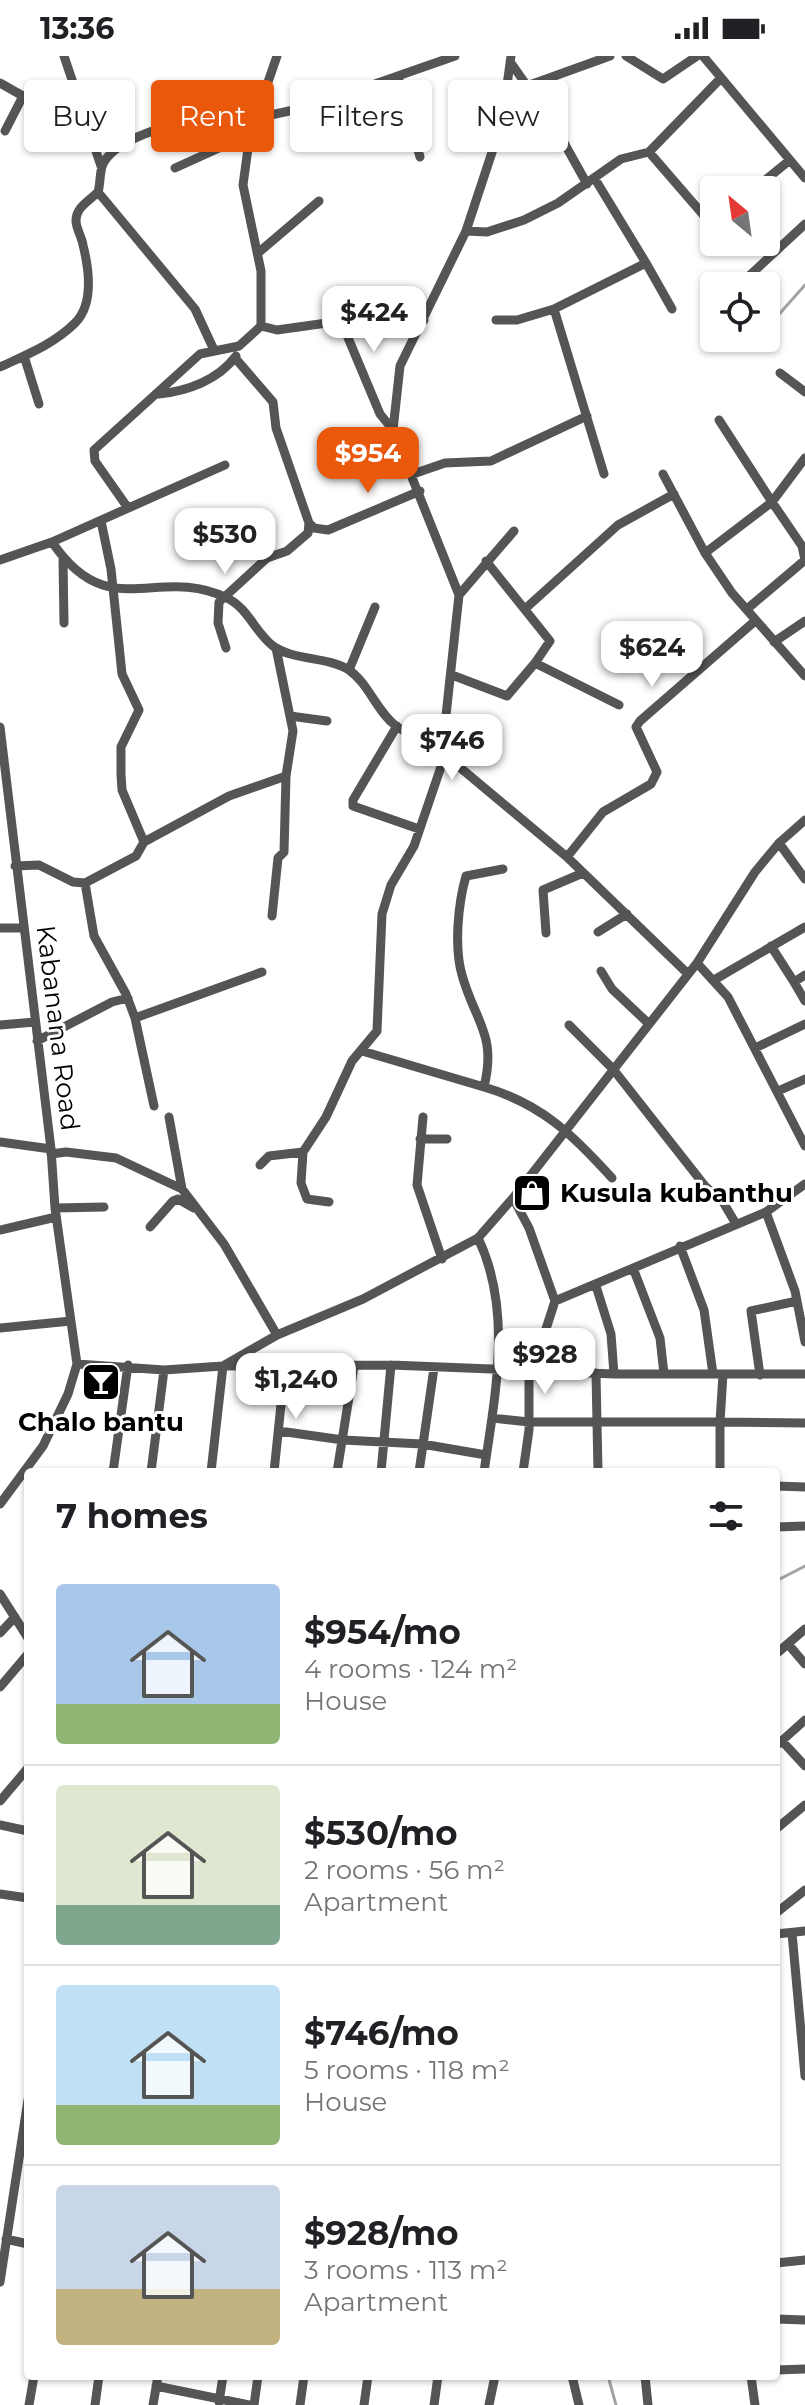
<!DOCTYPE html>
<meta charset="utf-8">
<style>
:root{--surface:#fff;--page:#f2f2f2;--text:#202124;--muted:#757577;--line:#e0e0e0;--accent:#ea580c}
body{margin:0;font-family:Montserrat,sans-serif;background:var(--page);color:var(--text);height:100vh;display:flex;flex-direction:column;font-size:30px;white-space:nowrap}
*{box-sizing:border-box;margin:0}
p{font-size:26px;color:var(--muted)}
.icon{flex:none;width:44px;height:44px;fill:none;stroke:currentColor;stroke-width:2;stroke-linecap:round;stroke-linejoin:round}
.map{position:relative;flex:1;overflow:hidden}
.side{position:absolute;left:24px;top:1412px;width:756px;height:912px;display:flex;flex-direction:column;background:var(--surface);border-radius:8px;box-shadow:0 2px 6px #0004}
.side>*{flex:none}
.guide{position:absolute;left:24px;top:24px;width:758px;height:72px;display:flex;gap:16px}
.needle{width:52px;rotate:331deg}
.controls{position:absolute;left:700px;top:120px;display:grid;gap:16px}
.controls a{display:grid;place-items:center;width:80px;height:80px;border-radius:8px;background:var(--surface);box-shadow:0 2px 6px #0004;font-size:40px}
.price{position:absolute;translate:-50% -68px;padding:0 18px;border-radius:16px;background:#fff;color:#222;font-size:26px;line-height:52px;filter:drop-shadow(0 2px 4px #0008)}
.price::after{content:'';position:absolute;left:50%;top:48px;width:24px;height:18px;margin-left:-12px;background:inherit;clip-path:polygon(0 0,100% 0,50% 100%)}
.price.on{background:var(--accent);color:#fff}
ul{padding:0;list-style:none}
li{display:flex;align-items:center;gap:24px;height:200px;padding:0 32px}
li+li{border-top:2px solid var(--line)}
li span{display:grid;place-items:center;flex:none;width:224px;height:160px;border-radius:8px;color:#555}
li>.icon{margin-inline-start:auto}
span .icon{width:96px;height:96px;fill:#fffc;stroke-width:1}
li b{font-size:34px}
h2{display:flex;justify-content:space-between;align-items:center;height:96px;padding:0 32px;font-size:34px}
.chip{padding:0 28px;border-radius:8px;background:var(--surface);box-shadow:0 2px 6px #0004;font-size:28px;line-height:72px}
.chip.on{background:var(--accent);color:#fff}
.status{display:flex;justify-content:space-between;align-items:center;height:56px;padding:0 40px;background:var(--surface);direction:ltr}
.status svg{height:22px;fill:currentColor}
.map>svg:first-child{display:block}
</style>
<div class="status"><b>13:36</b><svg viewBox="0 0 49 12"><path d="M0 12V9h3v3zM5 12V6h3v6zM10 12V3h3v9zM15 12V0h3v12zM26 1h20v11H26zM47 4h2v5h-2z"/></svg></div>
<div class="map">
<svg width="805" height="2349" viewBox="0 0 805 2349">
<rect width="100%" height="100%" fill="#fff"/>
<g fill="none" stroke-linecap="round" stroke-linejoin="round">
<path stroke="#a3a3a3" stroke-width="3" d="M766,273L805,229
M776,1525L805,1510
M608,2320L616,2349"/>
<path stroke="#555" stroke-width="9" d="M64,0L101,110
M277,0L250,78L243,129L261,215V270L277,274L341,265L380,358L393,374
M626,0L663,23L697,0
M703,0L805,122
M511,7L553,67L587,128
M398,21L420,101
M0,27L23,40L5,75
M524,31L610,0
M331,44L354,91
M257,62L312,50L455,0
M649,96L706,162L714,163
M175,112L250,78
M595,123L646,207L554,253L604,418
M753,134L790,104
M466,175L487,176L524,164L558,147L621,103L649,96L721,22
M258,197L319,145
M646,207L672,253
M749,220L805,168
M496,264H517L554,253
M341,265L424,264
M214,294L195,253L98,136C101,126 99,114 104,106C124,71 222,59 259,49
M24,300L39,348
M0,311C26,299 54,288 75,267C94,248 89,213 83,189C82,182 76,172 76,165C76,151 89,145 98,136
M780,317L805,336
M159,338C188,335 218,324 236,300
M719,364L772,446L805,402
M413,418L445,407L491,405L587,360
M663,418L705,497L732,537L805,620
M128,452L95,405L94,394L200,298L239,290L261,270
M101,465L111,513L122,618L139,654L121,691V718L122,734L144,786
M309,467L314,472L328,474L420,435
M52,486C109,570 158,508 227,542C248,552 255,576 273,590C294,605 327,600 349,614C369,628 377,656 396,670C410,680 429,686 445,695
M705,497L772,446L802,490L805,504L747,553
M63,503L64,567
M0,504L52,486L225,409
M486,505L550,585L535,607
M459,539L514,475
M526,552L618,469L674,438
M774,586L805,565
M226,592L218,567L219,546L267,502L287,495L308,477L309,467L276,372L273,346L236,303
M349,614L375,551
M452,619L507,640L535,607L619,649
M290,660L327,665
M397,670L353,744V750L419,773
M0,671L51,1093L55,1152L77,1308L68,1338L43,1390L0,1448
M445,699L567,801L688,918
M779,787L805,823
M567,801L603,756L651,728L657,716L636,671L640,665L755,565
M15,810L39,809L73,826L85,827L136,800L144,786L229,740L286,720L293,675L276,592
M503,813L466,820C458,848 454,891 462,919C475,966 497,978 484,1031C542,1048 573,1079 612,1122
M85,827L94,880L126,938L135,962L154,1050
M272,860L278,802L284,796L286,720
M0,872H23
M598,876L627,858
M546,877L543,834L583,817
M771,890L794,926
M697,907L728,941L805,1090
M601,915L612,933L648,967
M805,919L794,926L805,945
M714,924L805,871
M135,962L262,916
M0,969L35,966
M569,969L613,1013L705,1130L723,1146L736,1168
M37,985L112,946L128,942
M755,992L805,968
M362,995L484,1031
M778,1035L805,1023
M169,1061L182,1133
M423,1061L417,1129L442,1203
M420,1083H447
M0,1086L51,1093
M303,1096L301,1127L307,1143L329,1146
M51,1098L66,1096L116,1102L182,1133L224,1188L277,1279
M260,1109L269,1100L303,1096L326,1061L352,1005L377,975L382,858L391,829L414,790L445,699L444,678L459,539L393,374L400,310L466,175L502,66L511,0
M513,1142L529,1172L555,1245L766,1156L795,1235L805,1286
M55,1152L104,1151
M766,1156L805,1128
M150,1171L173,1145L178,1143L194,1152
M0,1174L56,1161
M478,1182C513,1255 495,1339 484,1416
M680,1190L704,1254L713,1318
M633,1212L660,1282L664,1318
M596,1230L611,1278L614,1318
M0,1272L71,1265
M77,1308L164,1314L223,1310L277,1279L363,1243L478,1182L513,1142L697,907L755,816L779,787L805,764
M551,1315L545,1276L555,1245
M596,1317L598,1416
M723,1318L720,1366L805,1367
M760,1319L751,1255L797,1245
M492,1362L529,1366H720V1416
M279,1375L343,1384L422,1388L486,1399
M113,1416L128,1309
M151,1416L164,1314
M211,1416L223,1310L391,1309L614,1318H805
M274,1416L285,1310
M337,1416L354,1310
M381,1416L391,1309
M419,1416L434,1312
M523,1416L529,1374V1314
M776,1430L805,1431
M776,1471L805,1470
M0,1538L28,1582
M0,1577L15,1561
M788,1588L805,1608
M776,1598L805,1573
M0,1631L28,1598
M782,1685L805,1710
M776,1690L805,1664
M0,1745L28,1712
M0,1769L28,1775
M776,1773L805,1749
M0,1838L28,1842
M776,1857L805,1834
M792,1877L805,2020
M776,1878L805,1875
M6,2183L28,2188
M776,2207L805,2204
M0,2226L28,2044
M776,2263L805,2264
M776,2314L805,2313
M572,2320L579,2349
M645,2320L648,2349
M751,2320L755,2349
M156,2330L249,2349
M219,2346L223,2320
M29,2349L34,2320
M95,2349L99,2320
M153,2349L158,2320
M254,2349L258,2320
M300,2349L304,2320
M364,2349L368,2320
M434,2349L438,2320
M489,2349L495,2320"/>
</g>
<defs>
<symbol id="shop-square" viewBox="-11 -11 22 22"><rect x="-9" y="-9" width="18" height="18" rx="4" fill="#000" stroke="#fff"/><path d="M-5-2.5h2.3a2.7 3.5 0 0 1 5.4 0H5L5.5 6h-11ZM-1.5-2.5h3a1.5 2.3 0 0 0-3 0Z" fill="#fff"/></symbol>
<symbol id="bar-square" viewBox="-11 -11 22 22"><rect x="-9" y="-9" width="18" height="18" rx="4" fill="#000" stroke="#fff"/><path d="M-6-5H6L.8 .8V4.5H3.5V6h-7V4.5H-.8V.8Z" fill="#fff"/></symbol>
</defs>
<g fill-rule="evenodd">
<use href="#shop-square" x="510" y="1115" width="44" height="44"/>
<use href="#bar-square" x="79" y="1304" width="44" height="44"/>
</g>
<g text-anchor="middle" stroke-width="6" stroke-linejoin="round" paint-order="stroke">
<g font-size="26" fill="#000" stroke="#fff">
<text transform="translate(58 972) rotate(83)" y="9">Kabanana Road</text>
</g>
<g font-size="26" font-weight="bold" fill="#000" stroke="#fff" text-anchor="start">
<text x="560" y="1146">Kusula kubanthu</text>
<text x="101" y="1375" text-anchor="middle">Chalo bantu</text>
</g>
</g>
</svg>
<div class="controls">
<a><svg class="needle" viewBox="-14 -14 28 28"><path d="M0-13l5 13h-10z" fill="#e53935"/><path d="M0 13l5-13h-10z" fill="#757577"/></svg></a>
<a><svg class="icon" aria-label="locate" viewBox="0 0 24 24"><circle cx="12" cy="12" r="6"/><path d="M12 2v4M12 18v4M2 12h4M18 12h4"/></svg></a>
</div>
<b class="price" style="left:374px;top:298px">$424</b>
<b class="price on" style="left:368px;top:439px">$954</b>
<b class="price" style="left:225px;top:520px">$530</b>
<b class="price" style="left:652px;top:633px">$624</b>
<b class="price" style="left:452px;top:726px">$746</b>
<b class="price" style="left:545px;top:1340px">$928</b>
<b class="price" style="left:296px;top:1365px">$1,240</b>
<div class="guide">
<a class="chip">Buy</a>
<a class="chip on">Rent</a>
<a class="chip">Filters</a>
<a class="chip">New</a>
</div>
<section class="side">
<h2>7 homes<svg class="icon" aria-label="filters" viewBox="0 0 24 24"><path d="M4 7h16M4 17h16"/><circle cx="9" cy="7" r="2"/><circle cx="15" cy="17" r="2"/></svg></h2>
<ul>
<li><span style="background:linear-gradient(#a9c7e8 75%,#8fb573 0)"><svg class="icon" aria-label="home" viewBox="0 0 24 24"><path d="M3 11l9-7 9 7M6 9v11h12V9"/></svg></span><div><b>$954/mo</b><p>4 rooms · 124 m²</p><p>House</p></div></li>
<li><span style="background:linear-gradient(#dfe7d0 75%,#7fa58c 0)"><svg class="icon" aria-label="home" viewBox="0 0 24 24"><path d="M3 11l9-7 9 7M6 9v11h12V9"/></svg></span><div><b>$530/mo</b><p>2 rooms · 56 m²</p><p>Apartment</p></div></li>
<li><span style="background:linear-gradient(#bfe0f5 75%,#8fb573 0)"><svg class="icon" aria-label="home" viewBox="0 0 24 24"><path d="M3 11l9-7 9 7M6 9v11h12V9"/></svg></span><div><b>$746/mo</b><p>5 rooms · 118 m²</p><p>House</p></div></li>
<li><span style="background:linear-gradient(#c9d6e8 65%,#c2b280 0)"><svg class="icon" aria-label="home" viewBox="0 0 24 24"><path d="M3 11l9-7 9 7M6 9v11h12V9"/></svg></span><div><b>$928/mo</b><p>3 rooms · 113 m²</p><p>Apartment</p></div></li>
</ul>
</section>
</div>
